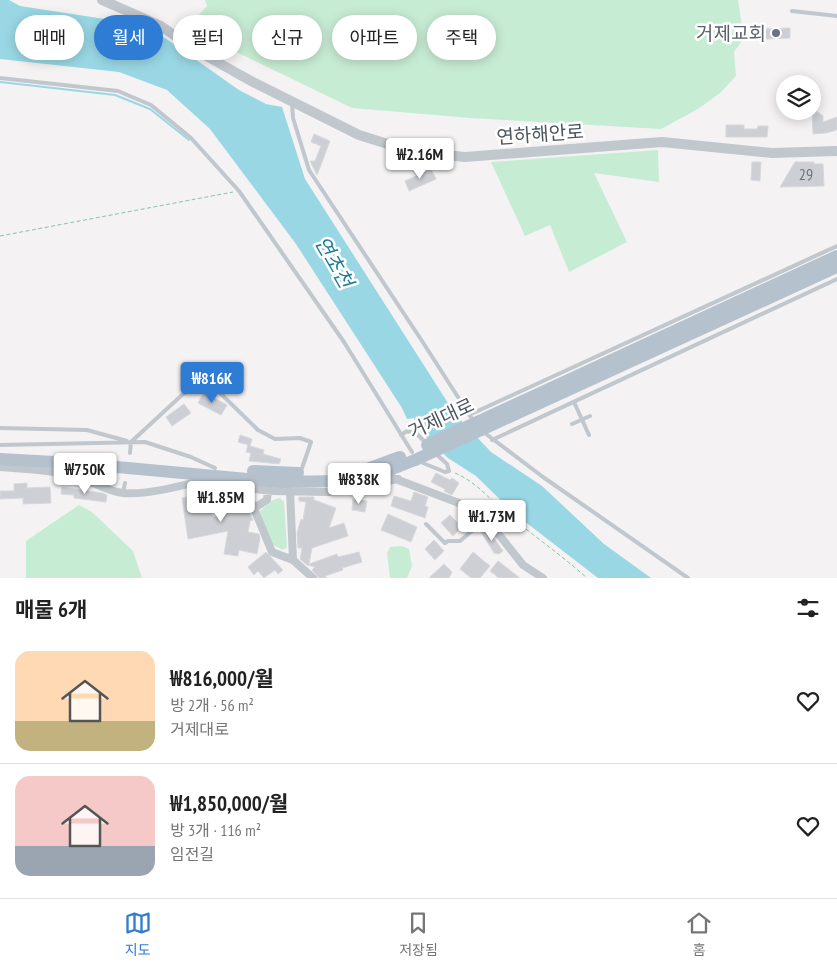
<!DOCTYPE html>
<html lang="ko">
<meta charset="utf-8">
<style>
:root{--surface:#fff;--page:#f6f6f6;--text:#222;--muted:#767676;--line:#e0e0e0;--accent:#2e7cd3}
body{margin:0;font-family:"PT Sans Narrow","Noto Sans KR",sans-serif;background:var(--page);color:var(--text);height:100vh;display:flex;flex-direction:column;font-size:19px;white-space:nowrap}
*{box-sizing:border-box;margin:0}
p{font-size:16px;color:var(--muted)}
.icon{flex:none;width:28px;height:28px;fill:none;stroke:currentColor;stroke-width:2;stroke-linecap:round;stroke-linejoin:round}
.map{position:relative;height:578px;overflow:hidden}
.panel{display:flex;flex-direction:column;background:var(--surface);flex:1}
.panel>*{flex:none}
.top-card{position:absolute;left:15px;top:15px;width:500px;height:45px;display:flex;gap:10px}
.fabs{position:absolute;left:776px;top:75px;display:grid;gap:10px}
.fabs a{display:grid;place-items:center;width:45px;height:45px;border-radius:50%;background:var(--surface);box-shadow:0 2px 12px #0003;font-size:25px}
.price{position:absolute;translate:-50% -42px;padding:0 11px;border-radius:5px;background:#fff;color:#222;font-size:16px;line-height:32px;filter:drop-shadow(0 1px 2px #0008)}
.price::after{content:'';position:absolute;left:50%;top:30px;width:15px;height:11px;margin-left:-8px;background:inherit;clip-path:polygon(0 0,100% 0,50% 100%)}
.price.current{background:var(--accent);color:#fff}
ul{padding:0;list-style:none}
li{display:flex;align-items:center;gap:15px;height:125px;padding:0 15px}
li+li{border-top:1px solid var(--line)}
li span{display:grid;place-items:center;flex:none;width:140px;height:100px;border-radius:15px;color:#555}
li>.icon{margin-inline-start:auto}
span .icon{width:60px;height:60px;fill:#fffc;stroke-width:1}
li b{font-size:21px}
h2{display:flex;justify-content:space-between;align-items:center;height:60px;padding:0 15px;font-size:21px}
.pill{padding:0 18px;border-radius:22px;background:var(--surface);box-shadow:0 2px 12px #0003;font-size:18px;line-height:45px}
.pill.current{background:var(--accent);color:#fff}
.tab-bar{display:flex;justify-content:space-around;align-items:center;height:70px;border-top:1px solid var(--line);background:var(--surface);font-size:14px;color:var(--muted)}
.tab-bar a{display:grid;justify-items:center;gap:2px}
.tab-bar .current{color:var(--accent)}
.map>svg:first-child{display:block}
</style>
<div class="map">
<svg width="837" height="578" viewBox="0 0 837 578">
<rect width="100%" height="100%" fill="#f4f2f3"/>
<path fill="#c7ecd4" d="M205,0H738L744,38L734,52L736,76L720,93L698,109L661,129L470,118L352,108L187,28L207,6Z
M658,150L659,182L594,173L627,242L569,272L550,225L525,236L491,162Z
M280,498L284,502L287,547L283,550L271,544L260,511L273,500Z
M79,505L92,512L133,551L142,578H26V541Z
M402,546L409,549L412,566L407,578H390L387,553L390,547Z"/>
<path fill="#99d7e4" d="M0,0H9L20,6L131,23L165,38L239,90L266,104L282,107L305,179L455,414L491,452L542,486L604,544L651,578H598L515,514L476,476L448,458L425,436L416,423L410,424L415,421L414,418L407,419L402,408L296,244L210,129L167,90L119,72L0,59Z"/>
<g fill="none" stroke-linecap="round" stroke-linejoin="round">
<path stroke="#99d7e4" stroke-width="2" d="M0,82L115,95L150,109L189,140"/>
</g>
<path fill="#cdcfd4" stroke="#d7d9dd" d="M790,28V38L766,39V37H762V29Z
M812,108L823,116V122L837,117V130L826,133L813,134Z
M726,125H744V129H757L758,126H768L767,137H726Z
M314,134L330,141L317,175L310,161H315L321,146L311,142Z
M752,162H761L760,181L751,180Z
M795,162H814V164H823L824,186L780,187Z
M431,169L436,179L409,191L405,181Z
M204,392L227,405L221,415L198,403Z
M184,404L191,413L172,426L166,417Z
M240,435L252,439L250,446L264,450L263,454L281,459L279,464L249,461L251,453L246,452L248,445L238,442Z
M436,473L450,480L452,478L459,483L452,495L444,491L445,489L431,482Z
M27,483V488L50,487L51,503L23,504V498L0,499V491H14V484Z
M62,487L102,493L107,495L106,502L74,498V495L61,494Z
M414,492L428,497L425,506L428,507L425,518L391,506L394,496L411,501Z
M241,493L253,520L250,521L248,532L259,534L260,538L257,554L239,550L238,556L224,554L228,531L188,539L182,498L209,494L213,517L234,511L230,496Z
M299,497H314V500L336,508L329,528L344,523L348,536L312,548L309,564L337,554L338,557L359,552L362,562L342,568L343,570L325,576L327,578H319L312,570L315,567L307,565L300,559L302,548H298L297,533L301,519L303,520L306,502L299,501Z
M353,499L367,501L365,512L352,510Z
M388,514L417,527L411,542L381,530Z
M450,515L462,527L453,536L441,523Z
M487,528L503,551L499,554L494,553L481,532Z
M434,540L444,551L435,560L425,549Z
M266,552L283,570L278,574L275,570L264,578L258,571L254,575L248,567Z
M473,552L490,566L480,578H471L460,569Z
M498,561L520,578H499L490,571Z
M444,564L452,572L449,578H429Z"/>
<g fill="none" stroke-linecap="round" stroke-linejoin="round">
<path stroke="#82c7a2" stroke-width="1" stroke-dasharray="4 2.5" stroke-linecap="butt" d="M0,236L233,192
M455,473C475,482 484,493 500,508C528,532 559,553 587,578"/>
<path stroke="#c0c7cd" stroke-width="4" d="M792,11L837,16
M0,78L118,91L151,105L191,138L239,191L344,342L412,452
M292,103L293,118L309,170L422,341L474,422
M574,402L589,435
M469,415L837,246
M572,424L590,416
M0,428L87,430L127,441
M482,431L543,477L688,578
M401,435L407,431L417,434L426,443
M492,440L837,279
M0,445L145,442L191,457L215,468
M130,453L131,442L183,394L194,387H208L218,391L258,430L275,439L300,438L311,442L301,471
M418,461L445,472L449,471L447,464L436,454
M123,493L125,483
M426,524L445,543L448,541H460L486,519"/>
<path stroke="#c0c7cd" stroke-width="8" d="M0,467C23,469 54,470 76,476C92,481 106,491 123,493C147,495 186,485 209,478
M393,478L480,511L523,565L543,578
M197,483L273,491L329,492L398,479
M246,489L272,552L293,560L313,578
M290,491L293,560
M253,509L267,500L268,490"/>
<path stroke="#c0c7cd" stroke-width="10" d="M102,0L161,26L194,49L251,81L359,135L391,145L436,154L465,157L662,142L772,153L837,151"/>
<path stroke="#b5c2cd" stroke-width="12" d="M475,423L837,256
M481,430L837,267
M0,459L73,463L280,482L339,481L372,477L415,460
M253,471L298,473
M352,471L367,469L400,457"/>
<path stroke="#b5c2cd" stroke-width="12" d="M427,445L475,423
M415,460L481,430"/>
</g>
<circle fill="#6b7280" stroke="#fff" stroke-width="2" cx="776" cy="33" r="5"/>
<g text-anchor="middle" stroke-width="5" stroke-linejoin="round" paint-order="stroke">
<g font-size="16" fill="#6c747c">
<text x="806" y="180">29</text>
</g>
<g font-size="19" fill="#5b616d" stroke="#fff" text-anchor="end">
<text x="766" y="40">거제교회</text>
</g>
<g font-size="19" fill="#4c565e" stroke="#fff">
<text transform="translate(540 134) rotate(-4)" y="7">연하해안로</text>
<text transform="translate(441 418) rotate(-25)" y="7">거제대로</text>
</g>
<g font-size="20" font-style="italic" fill="#1b7e92" stroke="#fff">
<text transform="translate(334 262) rotate(60)" y="7">연초천</text>
</g>
</g>
</svg>
<div class="fabs">
<a><svg class="icon" aria-label="layers" viewBox="0 0 24 24"><path d="M12 4l9 5-9 5-9-5zM3 14l9 5 9-5"/></svg></a>
</div>
<b class="price" style="left:420px;top:180px">₩2.16M</b>
<b class="price current" style="left:212px;top:404px">₩816K</b>
<b class="price" style="left:85px;top:495px">₩750K</b>
<b class="price" style="left:359px;top:505px">₩838K</b>
<b class="price" style="left:221px;top:523px">₩1.85M</b>
<b class="price" style="left:492px;top:542px">₩1.73M</b>
<div class="top-card">
<a class="pill">매매</a>
<a class="pill current">월세</a>
<a class="pill">필터</a>
<a class="pill">신규</a>
<a class="pill">아파트</a>
<a class="pill">주택</a>
</div>
</div>
<section class="panel">
<h2>매물 6개<svg class="icon" aria-label="filters" viewBox="0 0 24 24"><path d="M4 7h16M4 17h16"/><circle cx="9" cy="7" r="2"/><circle cx="15" cy="17" r="2"/></svg></h2>
<ul>
<li><span style="background:linear-gradient(#ffd9b3 70%,#c2b280 0)"><svg class="icon" aria-label="home" viewBox="0 0 24 24"><path d="M3 11l9-7 9 7M6 9v11h12V9"/></svg></span><div><b>₩816,000/월</b><p>방 2개 · 56 m²</p><p>거제대로</p></div><svg class="icon" aria-label="heart" viewBox="0 0 24 24"><path d="M12 20l-8-8c-3-5 5-10 8-4 3-6 11-1 8 4z"/></svg></li>
<li><span style="background:linear-gradient(#f6c9c9 70%,#9aa5b1 0)"><svg class="icon" aria-label="home" viewBox="0 0 24 24"><path d="M3 11l9-7 9 7M6 9v11h12V9"/></svg></span><div><b>₩1,850,000/월</b><p>방 3개 · 116 m²</p><p>임전길</p></div><svg class="icon" aria-label="heart" viewBox="0 0 24 24"><path d="M12 20l-8-8c-3-5 5-10 8-4 3-6 11-1 8 4z"/></svg></li>
</ul>
</section>
<nav class="tab-bar">
<a class="current"><svg class="icon" aria-label="map" viewBox="0 0 24 24"><path d="M3 6l6-2 6 2 6-2v14l-6 2-6-2-6 2zM9 4v14M15 6v14"/></svg>지도</a>
<a><svg class="icon" aria-label="saved" viewBox="0 0 24 24"><path d="M7 4h10v16l-5-4-5 4z"/></svg>저장됨</a>
<a><svg class="icon" aria-label="home" viewBox="0 0 24 24"><path d="M3 11l9-7 9 7M6 9v11h12V9"/></svg>홈</a>
</nav>
